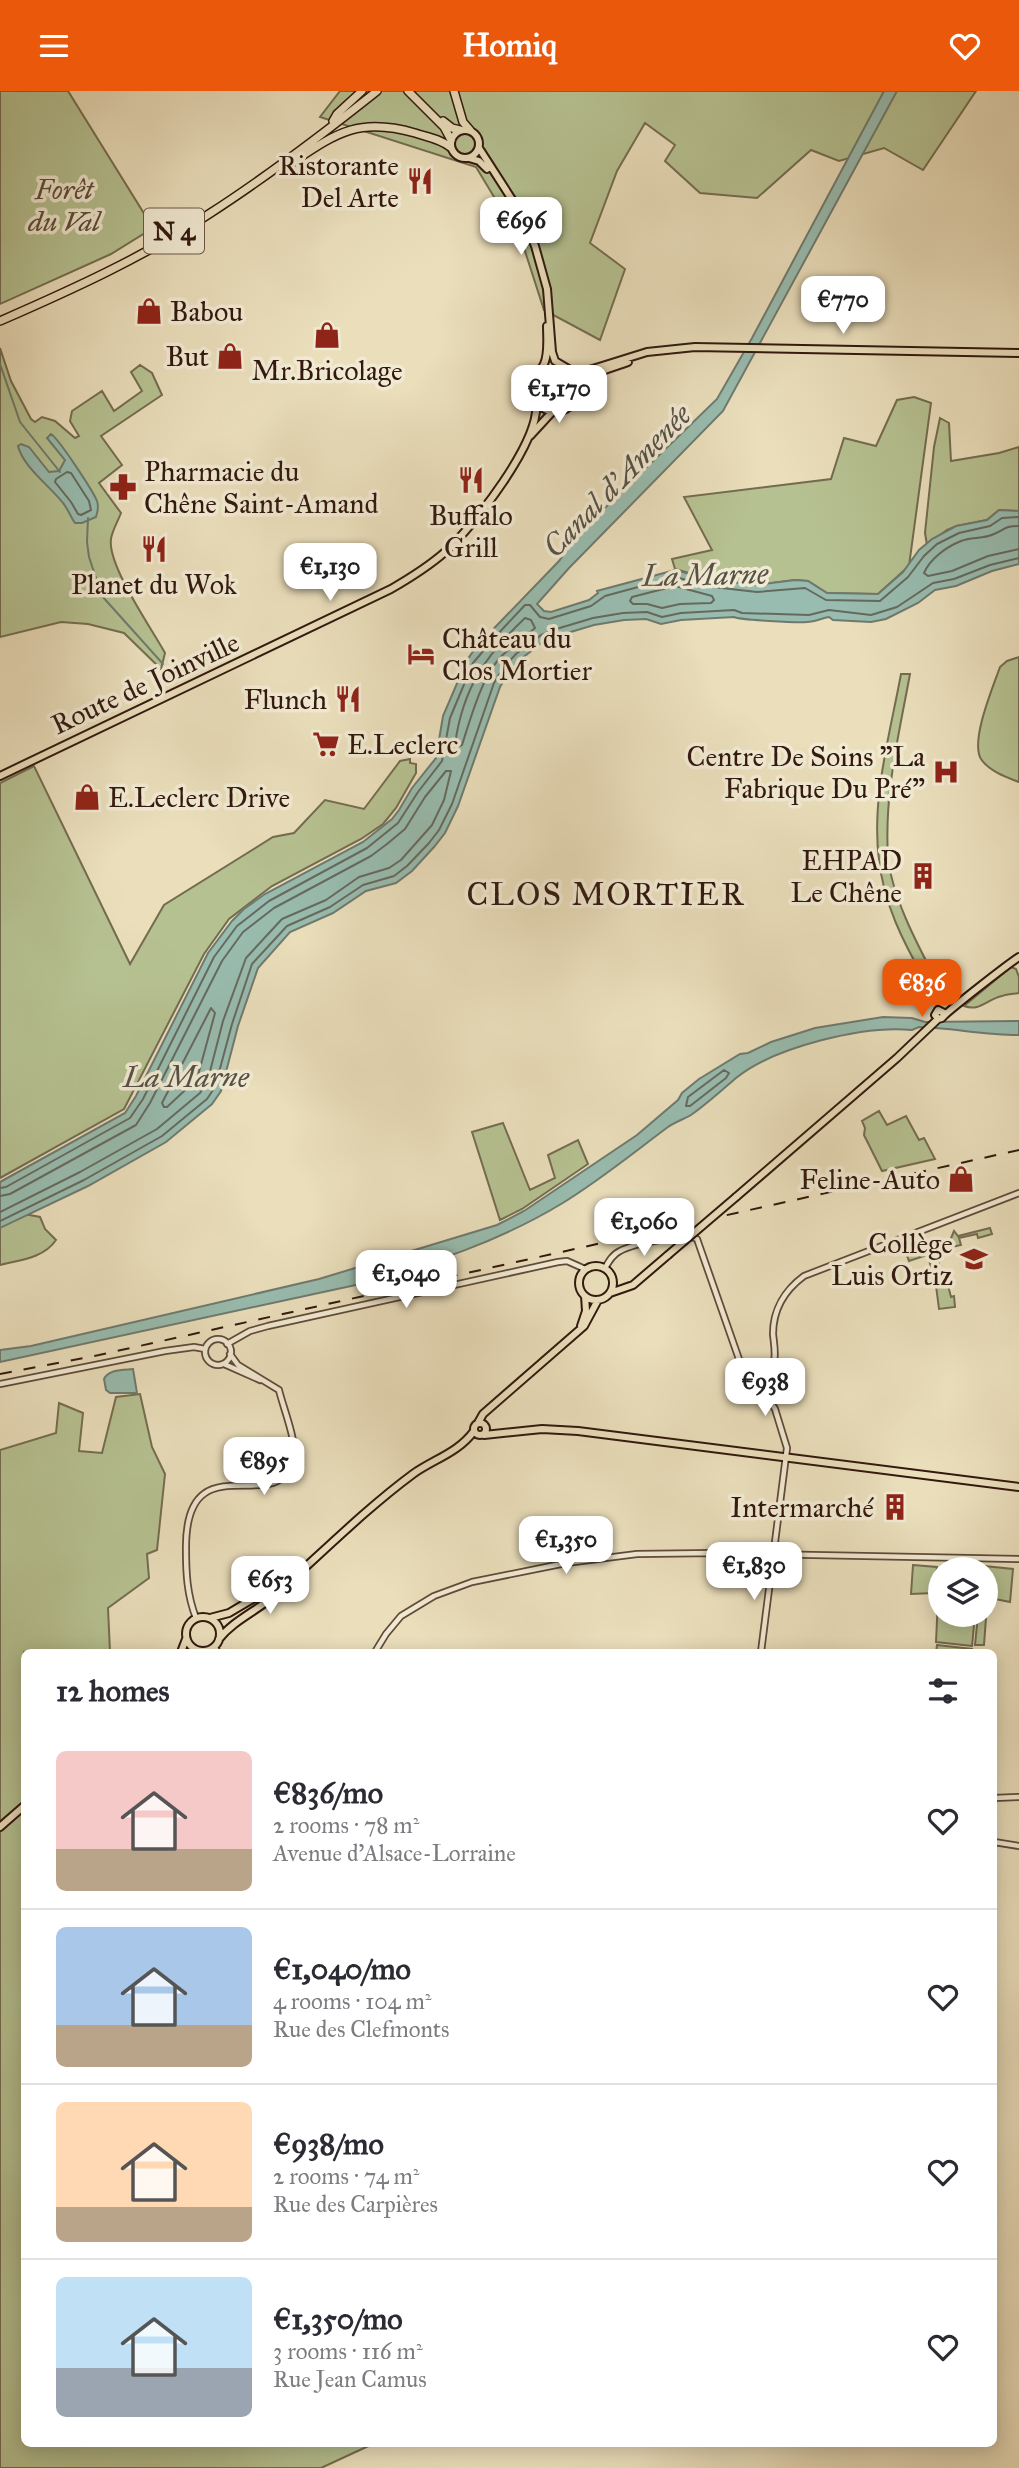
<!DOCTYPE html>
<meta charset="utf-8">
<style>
:root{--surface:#fff;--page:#f2f2f3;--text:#2b2b33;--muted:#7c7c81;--line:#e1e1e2;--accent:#ea580c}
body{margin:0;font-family:"IM FELL Great Primer",serif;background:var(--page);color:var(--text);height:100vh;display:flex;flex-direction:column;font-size:26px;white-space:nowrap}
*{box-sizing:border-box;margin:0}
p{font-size:23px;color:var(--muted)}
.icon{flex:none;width:38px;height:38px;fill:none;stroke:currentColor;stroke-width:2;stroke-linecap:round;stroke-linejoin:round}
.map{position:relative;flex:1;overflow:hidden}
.drawer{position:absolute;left:21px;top:1558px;width:976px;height:798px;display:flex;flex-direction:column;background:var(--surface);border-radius:10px;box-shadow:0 4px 18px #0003}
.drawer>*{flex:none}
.fabs{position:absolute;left:928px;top:1466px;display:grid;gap:14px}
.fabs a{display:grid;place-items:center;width:70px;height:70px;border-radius:50%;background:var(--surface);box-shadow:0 4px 18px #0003;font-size:35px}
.price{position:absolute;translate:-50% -60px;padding:0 16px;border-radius:14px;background:#fff;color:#222;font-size:23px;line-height:46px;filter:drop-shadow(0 2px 4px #0008)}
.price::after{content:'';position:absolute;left:50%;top:42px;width:21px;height:16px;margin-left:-10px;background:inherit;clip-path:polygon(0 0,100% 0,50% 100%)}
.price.active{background:var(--accent);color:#fff}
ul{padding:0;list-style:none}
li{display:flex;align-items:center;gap:21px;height:175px;padding:0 35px}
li+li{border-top:2px solid var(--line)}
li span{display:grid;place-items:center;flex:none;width:196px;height:140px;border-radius:10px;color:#555}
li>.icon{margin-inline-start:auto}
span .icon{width:84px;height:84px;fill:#fffc;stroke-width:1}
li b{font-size:30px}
h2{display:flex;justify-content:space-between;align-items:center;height:84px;padding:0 35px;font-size:30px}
header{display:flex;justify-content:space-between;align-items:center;height:91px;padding:0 35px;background:var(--accent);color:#fff;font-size:32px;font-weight:700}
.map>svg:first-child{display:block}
</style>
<header><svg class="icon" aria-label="menu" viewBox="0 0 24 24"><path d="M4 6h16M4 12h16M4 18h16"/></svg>Homiq<svg class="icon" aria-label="heart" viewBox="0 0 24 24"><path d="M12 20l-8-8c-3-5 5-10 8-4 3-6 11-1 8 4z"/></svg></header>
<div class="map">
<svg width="1019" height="2377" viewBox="0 0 1019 2377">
<rect width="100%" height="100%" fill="#eadebb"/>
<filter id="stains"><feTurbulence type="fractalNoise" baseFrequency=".00286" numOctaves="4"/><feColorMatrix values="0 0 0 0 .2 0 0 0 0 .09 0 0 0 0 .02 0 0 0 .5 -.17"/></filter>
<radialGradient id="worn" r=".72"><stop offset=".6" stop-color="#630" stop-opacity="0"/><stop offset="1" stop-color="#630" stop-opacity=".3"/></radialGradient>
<path fill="#b6c191" stroke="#746c50" stroke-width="2" d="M0,0H68L153,137L111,163L0,213Z
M340,0H976L923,79L884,57L839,70L811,59L757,107L700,102L665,70L675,54L645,32L617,80L590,152L625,178L600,249L544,219L523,154L476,76L320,26Z
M0,257L11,290L31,328L35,331L42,326L55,330L75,347L79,345L70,330L72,320L102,300L114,320L142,300L131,281L140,274L152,282L162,304L101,345L122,374L99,392L121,422C118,430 112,440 111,448C107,474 152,538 165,562L161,578L124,542L88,533L61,531L0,546Z
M914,306L931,312L909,475L878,503L827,502L808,490L795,489L757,494L713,489L675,478L672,468L712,459L684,406L831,388L844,347L876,355L897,309Z
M940,327L949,332L951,370L999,362L1019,356V420L999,419L987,429L957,435L947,439L927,454L925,442L934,356Z
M1019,566V691C1006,686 989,680 981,668C970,650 993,596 1000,576L1007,570Z
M901,583H910C899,643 884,703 888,765C891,803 916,851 934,885L925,889C903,851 884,813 879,769C871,708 890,643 901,583Z
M410,668V672L416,673V682L396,717L383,733L361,748L272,795L229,828L204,863L124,1018L0,1087V692L34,675L130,873L164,814L273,746L294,742L325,709L364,718L400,670Z
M1011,876L1016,878L1019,886V902C1013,903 1007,903 1002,905C987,908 980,921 964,915Z
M879,1020L887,1034L906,1025L919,1049L924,1047L935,1068L882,1080L864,1044L865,1037L862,1030Z
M503,1032L530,1099L555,1087L548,1064L578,1049L588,1073L522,1118L500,1129L472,1041Z
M24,1123L40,1126L45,1138L56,1149C44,1167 20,1169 0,1174V1131Z
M990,1137L992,1143L978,1147L977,1143L959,1147L961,1154L947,1157L939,1155L949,1152L954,1140L958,1145Z
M903,1154L910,1162L933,1157L939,1170L937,1180L940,1184L945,1183L951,1206L954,1205L955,1216L939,1218L935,1187L927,1164L909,1170Z
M140,1303L152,1356L165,1383L157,1459L147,1463L149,1487L108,1517L110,1561H24V2352H375L321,2377H0V1359L56,1342L59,1312L83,1322L79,1360L102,1362L116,1306Z
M913,1474L937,1476L934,1502L911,1503Z
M984,1475L1013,1478L1010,1511L985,1506Z
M938,1508L940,1524H975L972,1555L936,1551Z
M985,1513H987L984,1554H975L978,1524H985Z
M937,1554L972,1558V1561H936Z"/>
<path fill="#98bcaf" stroke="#6f7a6f" stroke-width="2" d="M884,0H897L723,320L569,477L537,513L544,520L551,521L589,509L598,502L597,500L675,479L713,489L757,494L795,489L808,490L827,502L878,503L903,481L919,459L932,448L956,435L987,429L999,419L1019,420V473L992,480L956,495L935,499L918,512L886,528L871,531L833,529L829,526C822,527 815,531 807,531C798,532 740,529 734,526L681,529L661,533L646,528L624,529L594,534L554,546L544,550L521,568L509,581L500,596L458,715L445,742L434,756L412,780L396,792L366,800L333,822L290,841L258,877L238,935L221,1000L212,1013L166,1051L88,1095L0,1137V1091L125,1022L136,1005L208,862L232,830L244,818L265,803L363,751L392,728L399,719L412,697L436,667L443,625L467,569L477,555L559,470L577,445L610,412L717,308L752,247Z
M51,343C59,348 93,400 97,410C99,416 98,420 96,426L82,432H75C70,425 68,418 63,412C50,395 23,376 18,355L21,353L29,356L49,381L59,380L65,369L47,347Z
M883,926L912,927L925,931L1019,930V944C985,944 952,937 919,936L912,939C864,934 774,956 736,987C722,999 707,1013 691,1024C684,1028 675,1031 668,1036C633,1062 599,1090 561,1113C500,1150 433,1172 365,1192L0,1271V1259L31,1255L319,1188L497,1134L524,1120L637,1044L678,1009L682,1002L699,988L740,963L748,962L771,951L815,937Z
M133,1278L137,1302H110L106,1299L104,1288C109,1278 123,1279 133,1278Z"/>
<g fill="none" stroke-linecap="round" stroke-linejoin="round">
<path stroke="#656a5e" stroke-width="2" d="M67,381L71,382L89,410L91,419L81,424L78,423L71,411L55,391L56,388Z
M1019,435C1004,435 1006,438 994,443C984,448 971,446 961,450C946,456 930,468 924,482L928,485L952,480L988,465L1019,458
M675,495L712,505L714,509L711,512L680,513L662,517L647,513H633L630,510L632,506Z
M525,527L531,529L535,537C523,548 509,556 498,569C481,589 470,629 462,654L457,656L455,653C463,597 485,565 525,527Z
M211,917L215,922L197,988L167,1016H164L162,1012Z
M724,979L729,982L726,987L690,1015H686L688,1006Z
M0,1097L6,1096L130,1027L143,1008L214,866L237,835L269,810L367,757L398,732L418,701L442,670L450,627L473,572L495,546L525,514H530L540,526L549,528L591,515L605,505L675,486L713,496L757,501L805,497L826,509L880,510L908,486L924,465L937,453L959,442L990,435L1002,427L1019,426
M0,1105L10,1103L136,1034L150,1012L222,870L243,841L274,817L371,765L387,753L405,738L425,706L446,680H451L444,709L432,734L401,769L389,777L359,786L326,809L282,828L246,867L223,930L207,992L200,1002L157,1038L80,1081L0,1121
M0,1130L84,1089L162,1045L207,1008L215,996L232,933L252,873L287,835L330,816L363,794L394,785L407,775L429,752L439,739L452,713L494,592L503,577L516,563L541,544L553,539L593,527L623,522L647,521L662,526L681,522L734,519L742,522L809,524L829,519L871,524L897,516L933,492L954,488L990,474L1019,467"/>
<path stroke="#6f7a6f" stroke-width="2" d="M0,273L20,331L60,381
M88,427L87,451L89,466L102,505L163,573"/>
<defs>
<path id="minor" d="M605,1177C609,1170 613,1163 620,1160C633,1153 685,1142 697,1148L740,1271L747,1282L756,1288L775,1318L787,1357L761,1561
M205 1261a13 13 0 1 1 26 0a13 13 0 1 1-26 0Z
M227,1253L250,1240L268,1235L558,1171L567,1170L585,1178
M224,1273L260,1289
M756,1288L774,1271C776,1262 774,1253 773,1243C773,1219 785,1199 804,1185L1019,1102
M0,1293L165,1260L194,1256L205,1258
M196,1527C187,1504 186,1482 186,1458C185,1350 274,1426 293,1372C299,1354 283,1317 279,1299L238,1274L230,1263
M214,1556L218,1561
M375,1561L386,1543L401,1525L434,1505L472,1491L566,1472L637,1463L715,1462L1019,1468
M994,1707L1019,1706
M994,1751L1019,1755"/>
<path id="major" d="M451 53a14 14 0 1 1 28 0a14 14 0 1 1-28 0Z
M479,57L520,121L535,155L547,198L552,261L555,270L572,280L583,281L647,261L695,256L1019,262
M469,67L479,70L487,78
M547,235C547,247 549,262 544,273C540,282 532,285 532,296C531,314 550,326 566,318C578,312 578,296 588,288C599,279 615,276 628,271
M530,345L553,320
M0,685L391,498C410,487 428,476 445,461C473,436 542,349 536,310
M944,922L938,919L935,924L938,928L942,927C945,922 1008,873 1019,866
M736,1106L897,967L938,928
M579 1192a17 17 0 1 1 34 0a17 17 0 1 1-34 0Z
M610,1202L633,1194L668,1164
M581,1235L586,1220L585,1205
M474 1338a6 6 0 1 1 12 0a6 6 0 1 1-12 0Z
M478,1332L483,1323L584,1235L598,1209
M484,1344L542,1338L578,1340L1019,1396
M186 1543a17 17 0 1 1 34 0a17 17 0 1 1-34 0Z
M210,1527L229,1522L286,1488
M219,1548C232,1531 254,1521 270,1508C317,1467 363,1420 413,1383C434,1368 458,1362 474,1340
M181,1561L186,1548
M0,1736L24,1715"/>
<path id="highway" d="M408,0L444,36L451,49
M454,0L463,31L470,39
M333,30L337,23L362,0
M443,30L452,37L460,39
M287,75C334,44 356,25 415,42C427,46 441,48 450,56
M0,230C71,199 144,166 209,123C268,85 323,43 377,0"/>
</defs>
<use href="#minor" stroke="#604a39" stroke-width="8"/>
<use href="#major" stroke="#32180e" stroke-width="10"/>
<use href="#highway" stroke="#32180e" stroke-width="10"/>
<use href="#minor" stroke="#f1ead3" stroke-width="4.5"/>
<use href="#major" stroke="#eadebb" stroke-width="6"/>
<use href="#highway" stroke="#eadebb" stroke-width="7"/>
<path stroke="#32180e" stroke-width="2" stroke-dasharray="12 12" stroke-linecap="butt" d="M0,1283L99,1264L1019,1059"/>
<defs>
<path id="major-bridge" d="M668,1164L736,1106"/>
</defs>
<use href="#major-bridge" stroke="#32180e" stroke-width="10" stroke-linecap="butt"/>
<use href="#major-bridge" stroke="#eadebb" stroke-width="6"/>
</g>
<defs>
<symbol id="restaurant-bare" viewBox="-9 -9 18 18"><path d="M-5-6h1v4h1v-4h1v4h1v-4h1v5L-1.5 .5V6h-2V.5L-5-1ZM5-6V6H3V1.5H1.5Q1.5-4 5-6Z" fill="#8f2418" stroke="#f1ead3" stroke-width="2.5" paint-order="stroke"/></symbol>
<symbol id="shop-bare" viewBox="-9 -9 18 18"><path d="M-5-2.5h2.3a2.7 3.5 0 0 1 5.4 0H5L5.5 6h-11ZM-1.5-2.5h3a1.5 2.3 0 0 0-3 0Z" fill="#8f2418" stroke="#f1ead3" stroke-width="2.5" paint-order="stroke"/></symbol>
<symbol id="pharmacy-bare" viewBox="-9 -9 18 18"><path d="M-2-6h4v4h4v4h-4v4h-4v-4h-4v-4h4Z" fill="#8f2418" stroke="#f1ead3" stroke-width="2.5" paint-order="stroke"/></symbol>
<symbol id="hotel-bare" viewBox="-9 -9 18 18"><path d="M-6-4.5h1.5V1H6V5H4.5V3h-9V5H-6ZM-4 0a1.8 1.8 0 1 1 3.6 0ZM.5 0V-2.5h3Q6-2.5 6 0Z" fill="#8f2418" stroke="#f1ead3" stroke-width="2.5" paint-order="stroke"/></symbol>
<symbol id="supermarket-bare" viewBox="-9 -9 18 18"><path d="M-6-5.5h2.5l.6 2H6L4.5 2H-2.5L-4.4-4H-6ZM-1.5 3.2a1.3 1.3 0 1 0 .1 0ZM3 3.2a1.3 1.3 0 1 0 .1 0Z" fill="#8f2418" stroke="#f1ead3" stroke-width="2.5" paint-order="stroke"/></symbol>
<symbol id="hospital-bare" viewBox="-9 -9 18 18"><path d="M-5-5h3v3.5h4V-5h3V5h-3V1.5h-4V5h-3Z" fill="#8f2418" stroke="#f1ead3" stroke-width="2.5" paint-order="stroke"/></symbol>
<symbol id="building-bare" viewBox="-9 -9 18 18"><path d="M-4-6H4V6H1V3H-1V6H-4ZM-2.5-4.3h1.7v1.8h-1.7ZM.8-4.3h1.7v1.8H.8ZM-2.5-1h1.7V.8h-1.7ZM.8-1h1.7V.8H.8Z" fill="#8f2418" stroke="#f1ead3" stroke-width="2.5" paint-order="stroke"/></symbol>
<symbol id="school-bare" viewBox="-9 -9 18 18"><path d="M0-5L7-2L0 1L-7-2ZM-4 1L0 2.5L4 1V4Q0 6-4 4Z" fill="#8f2418" stroke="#f1ead3" stroke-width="2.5" paint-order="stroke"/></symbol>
</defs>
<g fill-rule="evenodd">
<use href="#restaurant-bare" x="401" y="71" width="38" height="38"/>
<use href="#shop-bare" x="130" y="201" width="38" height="38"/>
<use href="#shop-bare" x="308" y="225" width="38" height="38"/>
<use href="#shop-bare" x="211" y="246" width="38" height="38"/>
<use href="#restaurant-bare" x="452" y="370" width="38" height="38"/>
<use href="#pharmacy-bare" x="104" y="377" width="38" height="38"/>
<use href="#restaurant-bare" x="135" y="439" width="38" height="38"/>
<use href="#hotel-bare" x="402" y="544" width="38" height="38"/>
<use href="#restaurant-bare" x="329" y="589" width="38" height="38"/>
<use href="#supermarket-bare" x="307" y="634" width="38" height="38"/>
<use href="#hospital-bare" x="927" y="662" width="38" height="38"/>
<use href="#shop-bare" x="68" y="687" width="38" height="38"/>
<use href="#building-bare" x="904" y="766" width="38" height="38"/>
<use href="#shop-bare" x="942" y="1069" width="38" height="38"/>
<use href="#school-bare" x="955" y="1149" width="38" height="38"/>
<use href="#building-bare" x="876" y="1397" width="38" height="38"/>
</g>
<g text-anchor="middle" stroke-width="7" stroke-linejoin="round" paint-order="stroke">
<rect fill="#f1ead3" stroke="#6b5749" stroke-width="2" x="144" y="117.5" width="60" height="45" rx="5"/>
<g font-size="26" font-weight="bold" fill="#32180e">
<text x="174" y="149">N 4</text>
</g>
<g font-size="28" fill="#32180e" stroke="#f1ead3" text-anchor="end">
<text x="399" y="84">Ristorante<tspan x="399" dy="32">Del Arte</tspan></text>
<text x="170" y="230" text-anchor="start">Babou</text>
<text x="209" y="275">But</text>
<text x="327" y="289" text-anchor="middle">Mr.Bricolage</text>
<text x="144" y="390" text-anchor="start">Pharmacie du<tspan x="144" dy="32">Chêne Saint-Amand</tspan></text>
<text x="471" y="434" text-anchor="middle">Buffalo<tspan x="471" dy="32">Grill</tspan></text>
<text x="154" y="503" text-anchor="middle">Planet du Wok</text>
<text x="442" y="557" text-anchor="start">Château du<tspan x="442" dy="32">Clos Mortier</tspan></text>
<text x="327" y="618">Flunch</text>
<text x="347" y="663" text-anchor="start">E.Leclerc</text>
<text x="925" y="675">Centre De Soins "La<tspan x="925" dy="32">Fabrique Du Pré"</tspan></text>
<text x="108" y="716" text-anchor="start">E.Leclerc Drive</text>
<text x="902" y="779">EHPAD<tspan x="902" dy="32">Le Chêne</tspan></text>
<text x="940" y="1098">Feline-Auto</text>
<text x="953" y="1162">Collège<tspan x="953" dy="32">Luis Ortiz</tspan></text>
<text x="874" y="1426">Intermarché</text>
</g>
<g font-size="28" font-style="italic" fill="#5a4b35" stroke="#f1ead3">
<text x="64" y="108">Forêt<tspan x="64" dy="32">du Val</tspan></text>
</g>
<g font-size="28" fill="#32180e" stroke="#f1ead3">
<text transform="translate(145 592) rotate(-25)" y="10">Route de Joinville</text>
</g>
<g font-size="30" font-style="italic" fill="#565146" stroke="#f1ead3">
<text transform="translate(617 390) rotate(-46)" y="10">Canal d'Amenée</text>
<text transform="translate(705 484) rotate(-1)" y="10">La Marne</text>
<text x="186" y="996">La Marne</text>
</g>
<g font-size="32" letter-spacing="2" fill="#32180e" stroke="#f1ead3">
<text x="606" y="814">CLOS MORTIER</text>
</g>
</g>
<rect width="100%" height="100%" filter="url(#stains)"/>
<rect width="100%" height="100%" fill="url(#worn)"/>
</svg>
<div class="fabs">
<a><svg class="icon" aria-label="layers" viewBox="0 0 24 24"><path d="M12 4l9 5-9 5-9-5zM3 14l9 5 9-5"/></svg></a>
</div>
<b class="price" style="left:521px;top:166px">€696</b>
<b class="price" style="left:843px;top:245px">€770</b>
<b class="price" style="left:559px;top:334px">€1,170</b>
<b class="price" style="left:330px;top:512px">€1,130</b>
<b class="price active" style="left:922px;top:928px">€836</b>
<b class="price" style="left:644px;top:1167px">€1,060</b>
<b class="price" style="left:406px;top:1219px">€1,040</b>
<b class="price" style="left:765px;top:1327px">€938</b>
<b class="price" style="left:264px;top:1406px">€895</b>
<b class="price" style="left:566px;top:1485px">€1,350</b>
<b class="price" style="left:754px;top:1511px">€1,830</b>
<b class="price" style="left:270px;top:1525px">€653</b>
<section class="drawer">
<h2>12 homes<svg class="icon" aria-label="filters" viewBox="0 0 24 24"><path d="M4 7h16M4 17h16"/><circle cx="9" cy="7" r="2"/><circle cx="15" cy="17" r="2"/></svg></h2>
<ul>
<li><span style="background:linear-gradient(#f6c9c9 70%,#b9a48a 0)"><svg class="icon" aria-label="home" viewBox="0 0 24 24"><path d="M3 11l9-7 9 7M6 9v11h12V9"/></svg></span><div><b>€836/mo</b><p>2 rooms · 78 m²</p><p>Avenue d'Alsace-Lorraine</p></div><svg class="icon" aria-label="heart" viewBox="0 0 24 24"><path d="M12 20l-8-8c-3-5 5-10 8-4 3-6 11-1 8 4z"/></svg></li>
<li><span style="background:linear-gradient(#a9c7e8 70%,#b9a48a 0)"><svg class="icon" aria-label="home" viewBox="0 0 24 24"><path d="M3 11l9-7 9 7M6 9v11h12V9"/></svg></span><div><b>€1,040/mo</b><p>4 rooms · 104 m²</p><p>Rue des Clefmonts</p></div><svg class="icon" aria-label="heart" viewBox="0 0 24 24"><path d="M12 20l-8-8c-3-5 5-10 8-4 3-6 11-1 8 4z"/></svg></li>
<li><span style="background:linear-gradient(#ffd9b3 75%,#b9a48a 0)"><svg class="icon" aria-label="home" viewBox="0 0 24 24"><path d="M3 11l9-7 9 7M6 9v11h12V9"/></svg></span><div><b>€938/mo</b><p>2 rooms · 74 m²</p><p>Rue des Carpières</p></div><svg class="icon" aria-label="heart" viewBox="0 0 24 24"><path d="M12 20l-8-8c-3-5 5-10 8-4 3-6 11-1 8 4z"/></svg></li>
<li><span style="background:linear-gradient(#bfe0f5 65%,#9aa5b1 0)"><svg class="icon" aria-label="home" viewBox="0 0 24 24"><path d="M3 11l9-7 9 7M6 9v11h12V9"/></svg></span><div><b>€1,350/mo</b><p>3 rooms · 116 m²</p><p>Rue Jean Camus</p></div><svg class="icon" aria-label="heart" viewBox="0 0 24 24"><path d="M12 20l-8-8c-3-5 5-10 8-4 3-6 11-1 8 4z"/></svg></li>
</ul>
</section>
</div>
